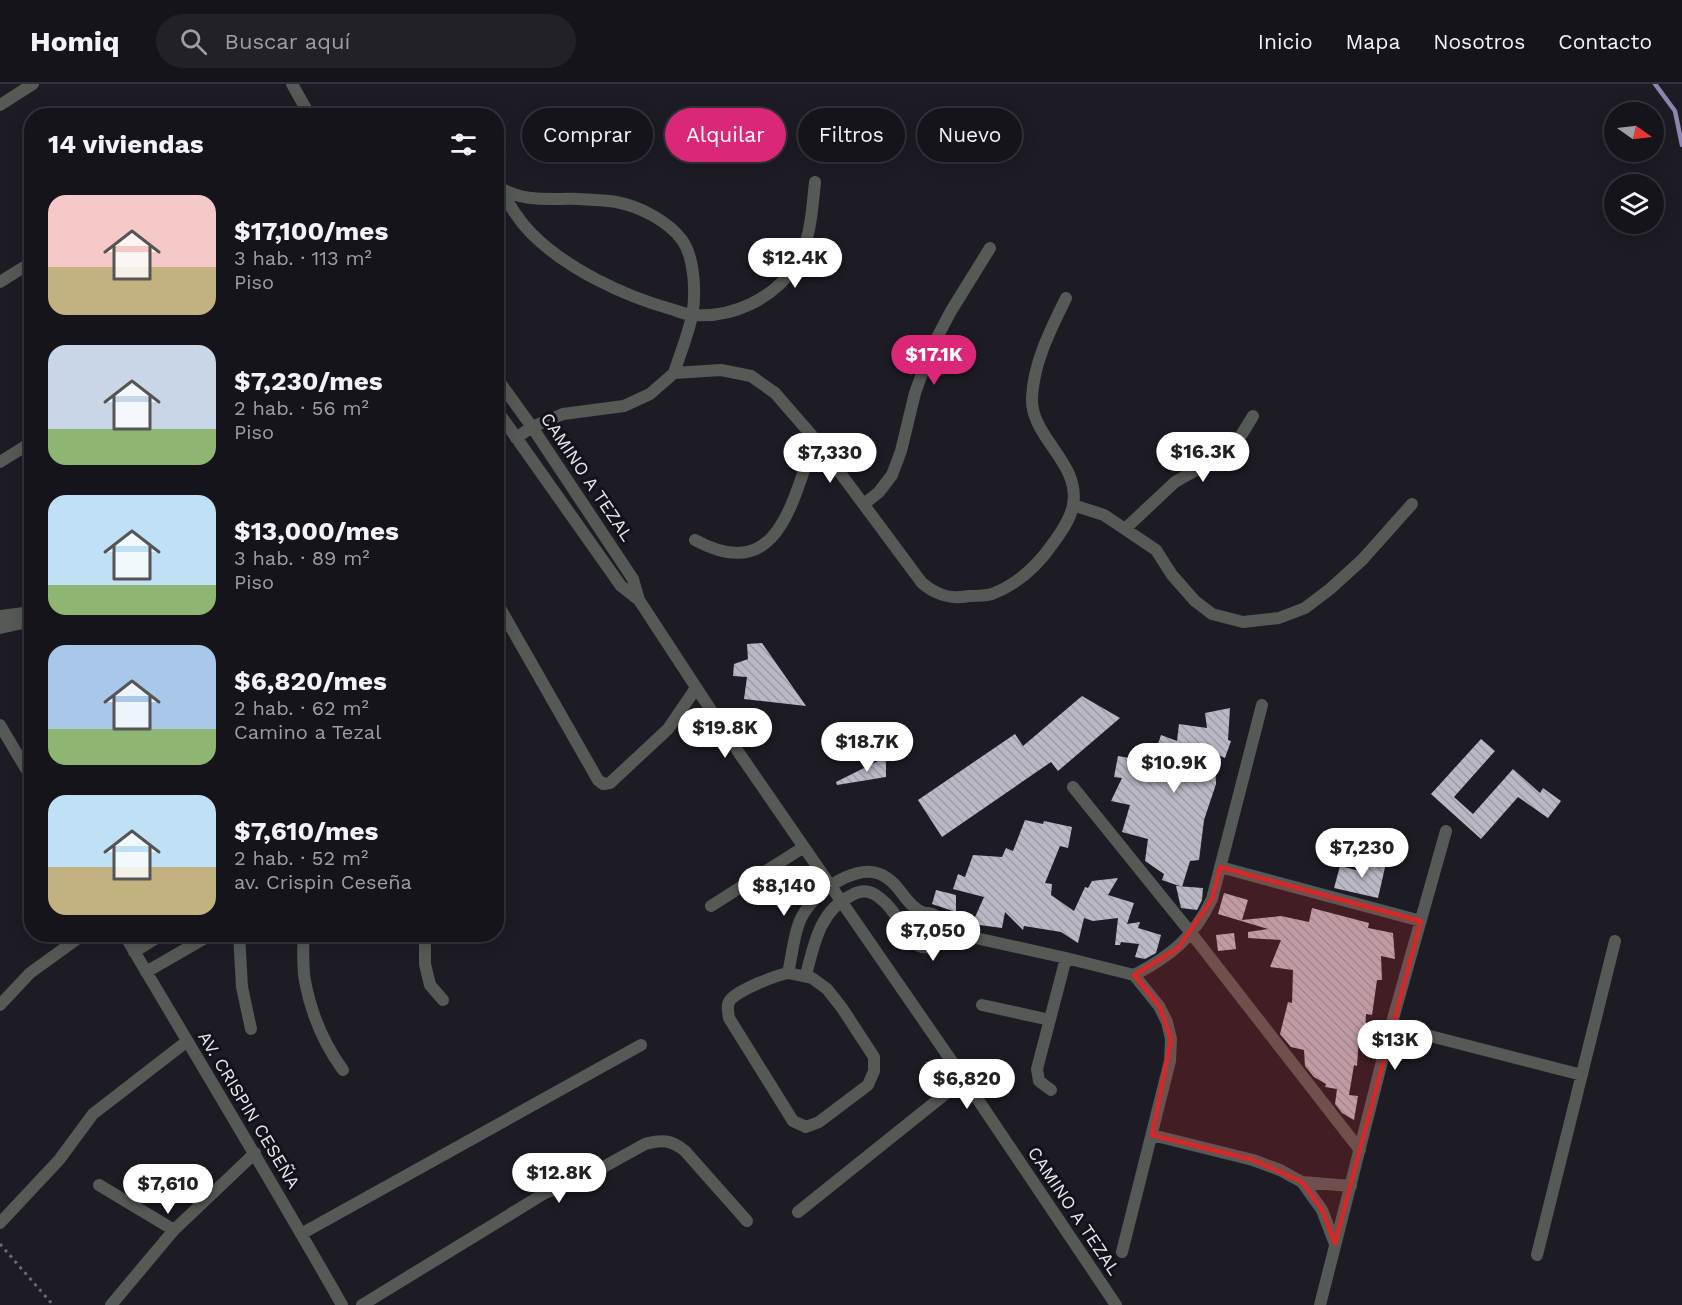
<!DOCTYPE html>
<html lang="es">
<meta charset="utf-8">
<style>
:root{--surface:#16141b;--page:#232128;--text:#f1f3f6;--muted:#9e9ea3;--line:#35333a;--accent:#db2777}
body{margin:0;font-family:"Work Sans",sans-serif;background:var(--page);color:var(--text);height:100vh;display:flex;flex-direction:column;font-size:22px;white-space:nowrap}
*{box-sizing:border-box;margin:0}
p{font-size:20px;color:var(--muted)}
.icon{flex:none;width:33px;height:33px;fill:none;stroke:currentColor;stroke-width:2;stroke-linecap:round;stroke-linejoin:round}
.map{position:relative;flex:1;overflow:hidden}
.panel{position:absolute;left:24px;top:24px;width:480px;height:834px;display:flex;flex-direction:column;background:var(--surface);border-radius:24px;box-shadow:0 3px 15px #0003,0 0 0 2px var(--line)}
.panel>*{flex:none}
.guide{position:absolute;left:522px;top:24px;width:570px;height:54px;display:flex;gap:12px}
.needle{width:39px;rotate:104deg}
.tools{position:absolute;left:1604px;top:18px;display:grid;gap:12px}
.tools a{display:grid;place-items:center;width:60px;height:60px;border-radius:50%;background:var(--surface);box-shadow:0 3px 15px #0003,0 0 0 2px var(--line);font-size:30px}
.price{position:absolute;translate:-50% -51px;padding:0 14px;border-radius:21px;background:#fff;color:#222;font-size:20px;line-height:39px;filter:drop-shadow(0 2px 3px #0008)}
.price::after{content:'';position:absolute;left:50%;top:36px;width:18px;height:14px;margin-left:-9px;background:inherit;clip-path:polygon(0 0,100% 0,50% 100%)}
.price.selected{background:var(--accent);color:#fff}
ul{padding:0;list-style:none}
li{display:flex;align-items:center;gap:18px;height:150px;padding:0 24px}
li span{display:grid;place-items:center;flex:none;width:168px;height:120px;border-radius:18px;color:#555}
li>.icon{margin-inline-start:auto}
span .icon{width:72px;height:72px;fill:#fffc;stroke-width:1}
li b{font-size:26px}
h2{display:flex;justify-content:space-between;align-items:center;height:72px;padding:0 24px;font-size:26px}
.chip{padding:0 21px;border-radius:27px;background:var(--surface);box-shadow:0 3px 15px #0003,0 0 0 2px var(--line);font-size:21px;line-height:54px}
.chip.selected{background:var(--accent);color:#fff}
header{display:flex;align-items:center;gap:36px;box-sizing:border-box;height:84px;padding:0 30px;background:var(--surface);border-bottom:2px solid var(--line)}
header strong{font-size:28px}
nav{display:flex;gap:33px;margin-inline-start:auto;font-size:21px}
.search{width:420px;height:54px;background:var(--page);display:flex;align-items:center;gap:15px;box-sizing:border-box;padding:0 21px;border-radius:33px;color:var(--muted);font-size:22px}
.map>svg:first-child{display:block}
</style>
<header>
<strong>Homiq</strong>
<div class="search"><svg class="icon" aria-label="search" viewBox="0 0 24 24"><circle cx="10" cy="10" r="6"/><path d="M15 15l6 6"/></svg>Buscar aquí</div>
<nav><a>Inicio</a><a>Mapa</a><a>Nosotros</a><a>Contacto</a></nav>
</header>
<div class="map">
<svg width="1682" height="1221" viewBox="0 0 1682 1221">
<defs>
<pattern id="building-back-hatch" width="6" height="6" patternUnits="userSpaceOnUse" patternTransform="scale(1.5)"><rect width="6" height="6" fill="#bab8c4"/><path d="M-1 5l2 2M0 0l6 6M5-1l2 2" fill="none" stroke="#9d9ba5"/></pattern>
</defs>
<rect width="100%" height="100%" fill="#1d1b24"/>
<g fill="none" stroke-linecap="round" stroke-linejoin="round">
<path stroke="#8e84af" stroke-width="4.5" d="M1655,0L1675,27L1682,61"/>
</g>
<path fill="url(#building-back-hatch)" d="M762,559L806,622L744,615L747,593L733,592L734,580L748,575L747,560Z
M1082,612L1120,634L1058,687L1051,678L942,753L918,716L1015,650L1023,662Z
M1230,624L1228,656L1231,657L1225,674L1215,670L1216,700L1204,736L1199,776L1190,777L1182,803L1162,796L1164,790L1145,777L1148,755L1122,748L1130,721L1111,717L1122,694L1114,693L1118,672L1152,678L1161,651L1177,657L1179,640L1207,644L1205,629Z
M1481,655L1495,667L1454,713L1473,730L1513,685L1540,709L1543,704L1561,717L1548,734L1518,713L1481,755L1431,710Z
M886,673V693L837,701L836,698Z
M1025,736L1043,740L1044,737L1072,743L1068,764L1060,762L1045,799L1052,800L1051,811L1074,827L1085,803L1088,804L1092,797L1118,794L1108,811L1134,819L1127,840L1140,838L1138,844L1161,851L1156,869L1145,875L1135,873L1139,860L1121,858L1120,861H1115L1118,834L1093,837L1084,834L1078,859L1061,848L1024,842L1023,846L1005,828L1002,844L972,840L984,813L953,805L958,790L965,793L973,771L1002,773L1006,764L1013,767Z
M1363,774L1386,779L1378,814L1334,804L1340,782L1360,787Z
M1176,802L1203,804L1202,816L1197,826L1181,824Z
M936,806L956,811V828L932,820Z
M1224,809L1248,816L1242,836L1281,832L1309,838L1312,824L1369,839L1368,844L1393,849L1395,875L1381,872L1382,896H1377L1372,931L1366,930L1365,952H1359L1357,982L1354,981L1349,1011L1358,1012L1354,1036L1342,1029L1335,1020L1337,1005L1325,1003L1326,1000L1314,993L1305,982L1304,966L1291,963L1280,950L1288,918L1292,919L1293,886L1270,883L1281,856L1248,854V848L1268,845L1218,830Z
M1234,849L1236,865L1218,867L1216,851Z"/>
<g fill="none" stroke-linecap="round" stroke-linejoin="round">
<path stroke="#6a6870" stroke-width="3" stroke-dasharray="3 4.5" stroke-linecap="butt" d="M0,1160L53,1221"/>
<path stroke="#565a56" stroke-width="12" d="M292,0L310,32
M0,21L33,0
M499,103C523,119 552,114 579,115C591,116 604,116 616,118C639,122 668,137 682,156C695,174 696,212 692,232C688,251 680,270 674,289
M501,105C510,122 518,136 532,150C567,185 624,212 671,225C678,227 686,231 693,231C733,234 773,215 795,182C811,158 812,125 815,98
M0,198L32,178
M496,293L532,343L633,495L639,516
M496,325L621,502L639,516L739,669L964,995L1116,1221
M516,354L532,343L563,330L624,322L650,310L674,289L721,286L751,292L775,309L815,355L922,499C927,503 932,507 938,509C948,514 958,514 969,512C976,512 985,512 992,510C1018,500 1039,480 1054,458C1062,447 1071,434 1073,421C1081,378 1030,354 1032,313C1034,277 1051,245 1066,214
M0,378L32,358
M864,420L879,408L892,391L901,367L915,309L931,265L951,227L990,164
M1073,421L1104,431L1156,466L1172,491L1195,517L1212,530L1243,538L1279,534L1305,524L1330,505L1362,476L1412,420
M1126,444L1175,398L1203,382L1231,362L1242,350L1253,332
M695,456C780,502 792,415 815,355
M500,524L598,696L603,700L610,699L668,645L696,604
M0,532L32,528
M0,544L32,537
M0,641L32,695
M1073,703L1191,849L1360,1066
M1220,783L1421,837
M711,822L804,763
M944,847L1066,874L1134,891L1159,922L1167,938L1171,955L1170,977L1122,1168
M124,850C197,974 271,1096 342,1221
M239,850L242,903L251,945
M303,850C304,865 302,882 305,897C311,929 324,960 343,986
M425,850V880L430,901L443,916
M134,868L163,850
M146,888L212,850
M788,889L812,894L827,905L842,924L874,973V987L868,1001L819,1038L806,1043L793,1037L729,934C728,927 726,920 731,915C741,905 774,892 788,889Z
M788,889C792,873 793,855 799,839C808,813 852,779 880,790C900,798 905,822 924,829
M806,891C814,860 820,826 852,811C862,805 872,807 881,815C896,826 902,846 915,859C927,871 949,857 943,841C934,819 906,830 911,854
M1134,891C1171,872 1194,853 1212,815L1262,621
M0,921L30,889L84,850
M982,921L1050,936
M1391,942L1582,991
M1051,1006L1039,997L1037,985L1066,874
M1152,1051L1253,1076L1280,1086L1302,1098L1351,1102
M1302,1098L1322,1126L1335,1160
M99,1101L174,1146
M798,1128L964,995
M0,1139L59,1076L93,1030L186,958
M301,1150L641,961
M1537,1171L1615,857
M111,1221L174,1146L255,1069
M362,1221L545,1109L580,1096L645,1060C661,1055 672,1056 685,1067L747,1137
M1320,1221L1391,942L1446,747"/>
</g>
<path fill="#d62828" fill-opacity="0.2" stroke="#d62828" stroke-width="4.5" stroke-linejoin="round" d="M1220,783L1421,837L1335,1160L1322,1126L1302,1098L1253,1076L1152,1051L1171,955L1159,922L1134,891L1178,864L1212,815Z"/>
<g text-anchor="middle" stroke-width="6" stroke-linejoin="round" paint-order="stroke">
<g font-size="18" fill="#e8e7ed" stroke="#13121a">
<text transform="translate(587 393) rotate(56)" y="6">CAMINO A TEZAL</text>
<text transform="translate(249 1026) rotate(59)" y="6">AV. CRISPIN CESEÑA</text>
<text transform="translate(1074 1127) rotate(56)" y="6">CAMINO A TEZAL</text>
</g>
</g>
</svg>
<div class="tools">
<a><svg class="needle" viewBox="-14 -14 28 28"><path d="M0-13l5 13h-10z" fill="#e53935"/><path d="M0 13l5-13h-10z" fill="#9e9ea3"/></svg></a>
<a><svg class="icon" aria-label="layers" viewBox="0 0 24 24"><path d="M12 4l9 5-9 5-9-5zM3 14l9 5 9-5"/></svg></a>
</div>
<b class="price" style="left:795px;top:205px">$12.4K</b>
<b class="price selected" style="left:934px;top:302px">$17.1K</b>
<b class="price" style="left:1203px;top:399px">$16.3K</b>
<b class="price" style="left:830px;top:400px">$7,330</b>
<b class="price" style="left:725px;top:675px">$19.8K</b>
<b class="price" style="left:867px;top:689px">$18.7K</b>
<b class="price" style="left:1174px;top:710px">$10.9K</b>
<b class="price" style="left:1362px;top:795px">$7,230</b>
<b class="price" style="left:784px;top:833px">$8,140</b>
<b class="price" style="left:933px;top:878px">$7,050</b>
<b class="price" style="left:1395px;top:987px">$13K</b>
<b class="price" style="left:967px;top:1026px">$6,820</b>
<b class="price" style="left:559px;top:1120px">$12.8K</b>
<b class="price" style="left:168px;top:1131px">$7,610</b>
<div class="guide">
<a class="chip">Comprar</a>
<a class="chip selected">Alquilar</a>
<a class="chip">Filtros</a>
<a class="chip">Nuevo</a>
</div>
<section class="panel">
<h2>14 viviendas<svg class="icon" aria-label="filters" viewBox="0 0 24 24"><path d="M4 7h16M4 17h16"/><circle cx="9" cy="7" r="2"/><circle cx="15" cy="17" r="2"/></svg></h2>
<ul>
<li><span style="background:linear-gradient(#f6c9c9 60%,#c2b280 0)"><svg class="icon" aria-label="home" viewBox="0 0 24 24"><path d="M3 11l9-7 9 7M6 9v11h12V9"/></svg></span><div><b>$17,100/mes</b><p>3 hab. · 113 m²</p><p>Piso</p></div></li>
<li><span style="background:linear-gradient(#c9d6e8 70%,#8fb573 0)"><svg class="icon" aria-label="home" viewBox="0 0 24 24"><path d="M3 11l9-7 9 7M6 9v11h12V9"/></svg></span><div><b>$7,230/mes</b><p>2 hab. · 56 m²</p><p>Piso</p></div></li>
<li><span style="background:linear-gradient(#bfe0f5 75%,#8fb573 0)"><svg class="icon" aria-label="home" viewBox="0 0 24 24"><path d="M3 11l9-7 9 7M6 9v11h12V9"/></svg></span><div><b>$13,000/mes</b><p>3 hab. · 89 m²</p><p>Piso</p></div></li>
<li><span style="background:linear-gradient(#a9c7e8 70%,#8fb573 0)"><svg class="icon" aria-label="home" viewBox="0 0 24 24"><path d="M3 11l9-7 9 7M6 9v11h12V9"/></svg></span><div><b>$6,820/mes</b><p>2 hab. · 62 m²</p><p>Camino a Tezal</p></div></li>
<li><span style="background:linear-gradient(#bfe0f5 60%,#c2b280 0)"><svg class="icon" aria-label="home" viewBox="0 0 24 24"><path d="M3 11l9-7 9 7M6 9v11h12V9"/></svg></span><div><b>$7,610/mes</b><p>2 hab. · 52 m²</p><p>av. Crispin Ceseña</p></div></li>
</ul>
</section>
</div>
